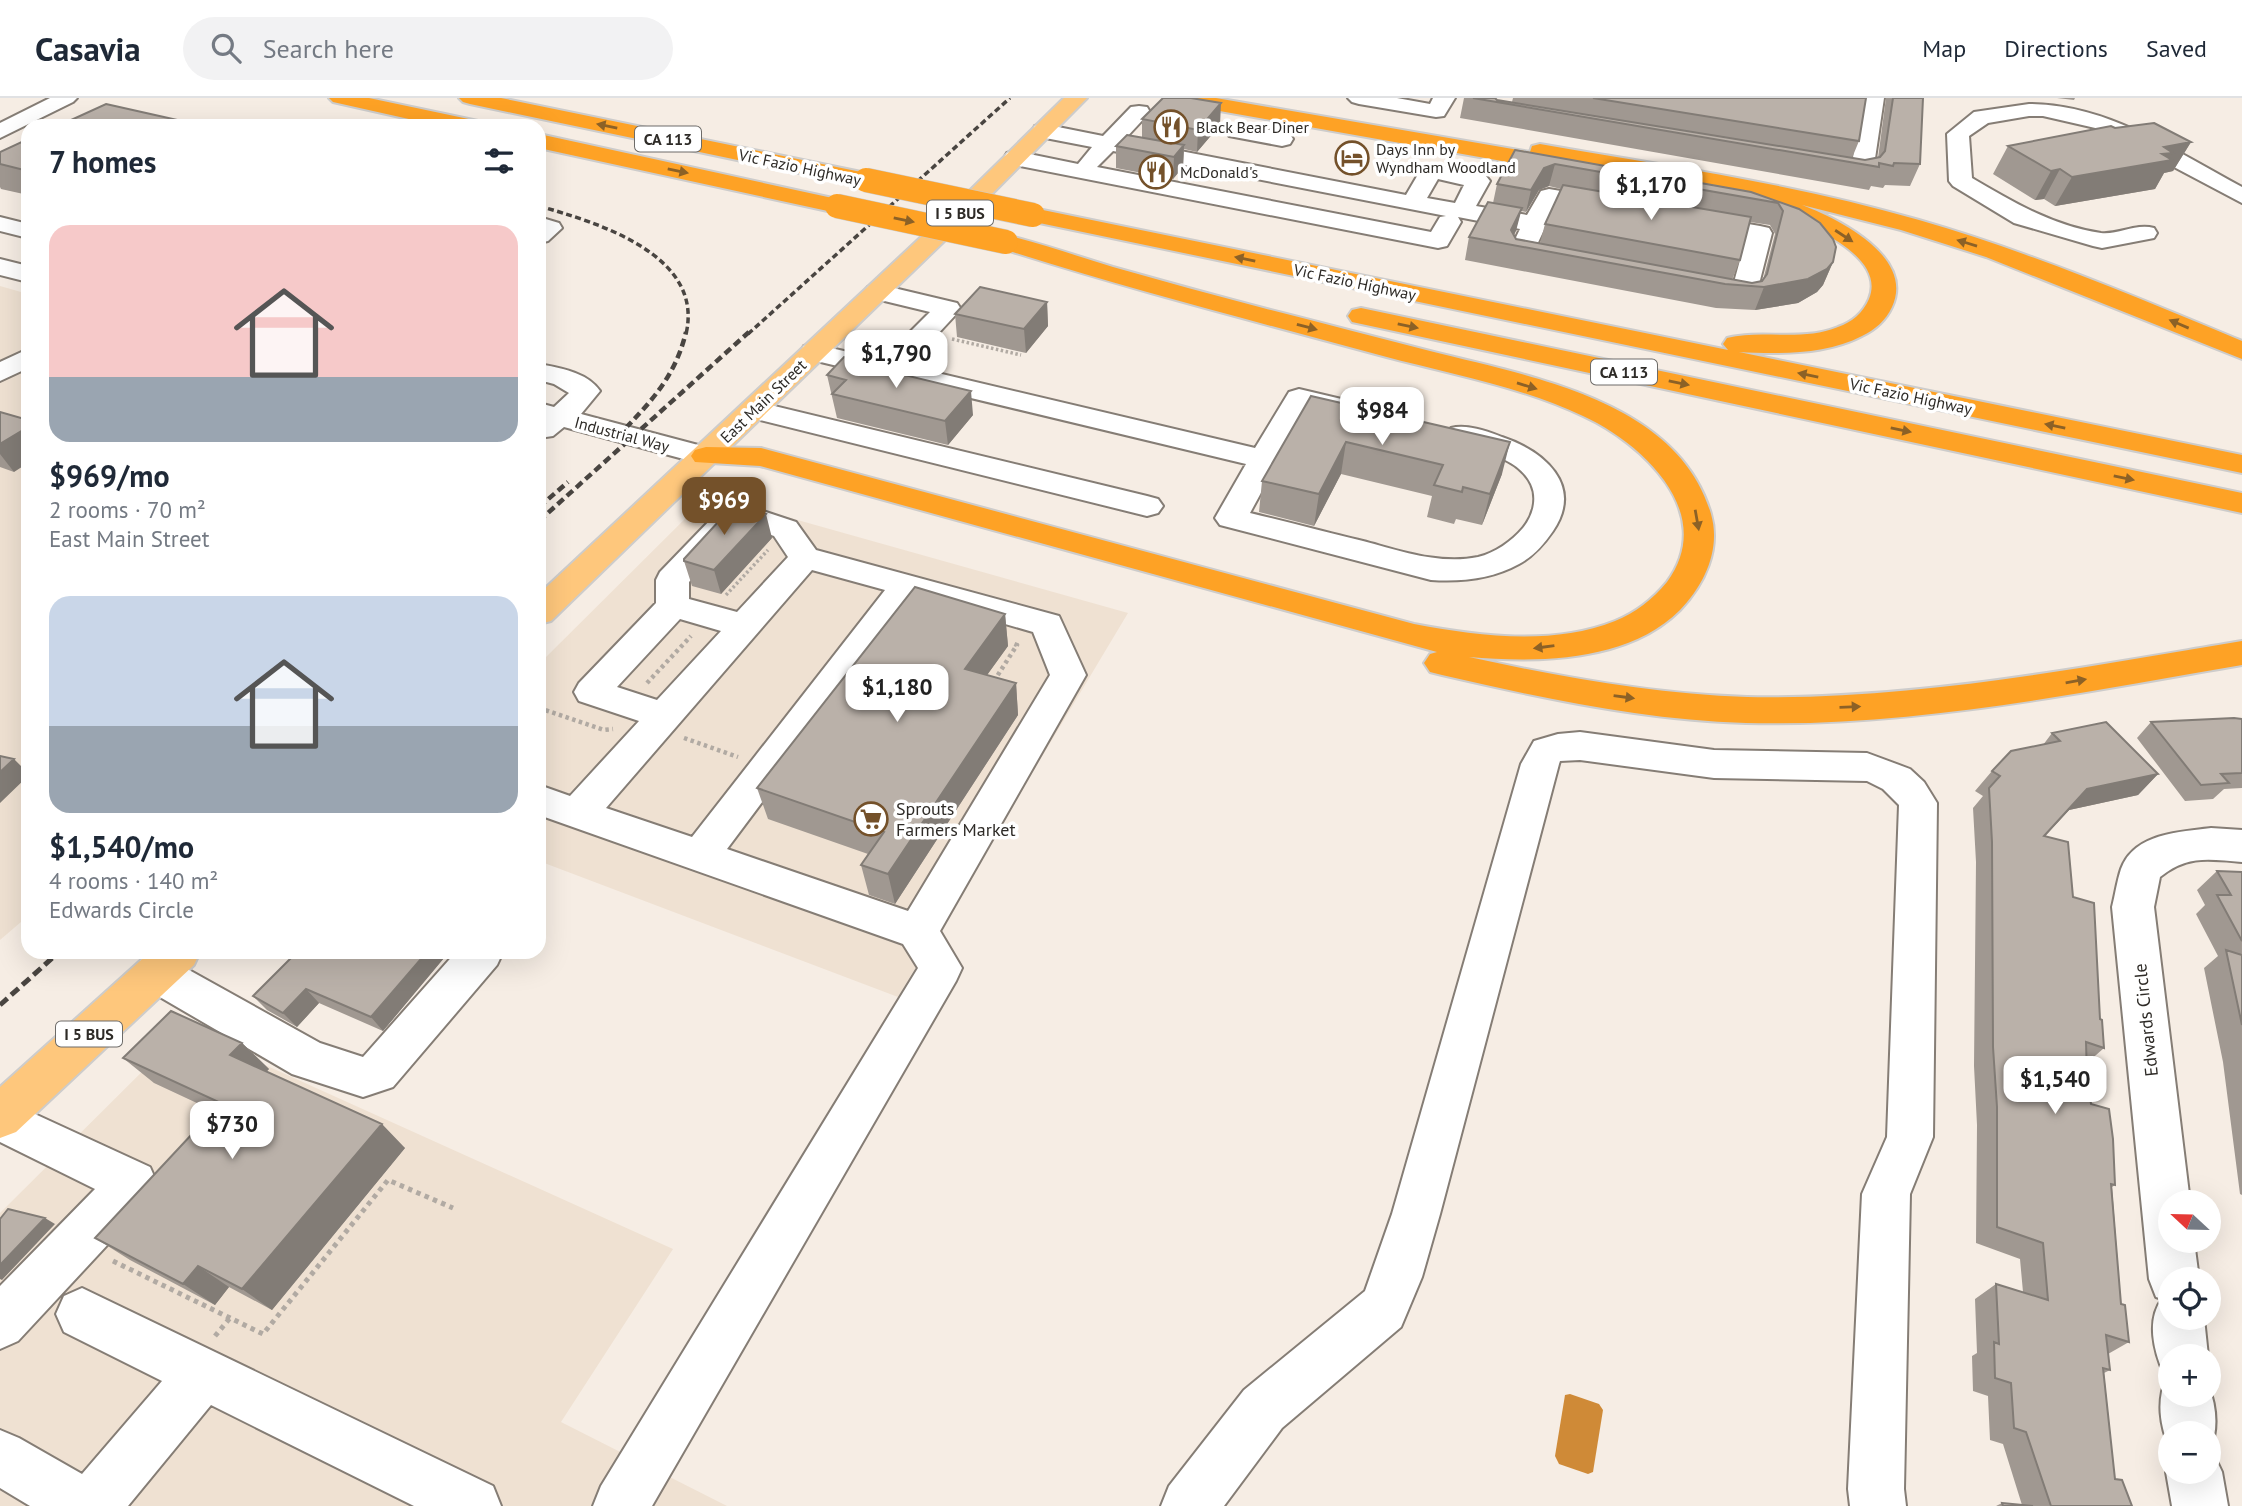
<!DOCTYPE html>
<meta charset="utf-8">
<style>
:root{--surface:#fff;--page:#f2f2f3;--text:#1f2937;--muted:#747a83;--line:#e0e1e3;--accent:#74512a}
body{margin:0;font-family:"PT Sans",sans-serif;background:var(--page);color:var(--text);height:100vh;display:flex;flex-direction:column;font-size:26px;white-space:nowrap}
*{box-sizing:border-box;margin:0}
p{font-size:23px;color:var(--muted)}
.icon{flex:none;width:38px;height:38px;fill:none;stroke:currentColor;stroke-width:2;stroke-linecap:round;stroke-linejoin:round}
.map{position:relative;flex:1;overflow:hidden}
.details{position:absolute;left:21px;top:21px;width:525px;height:840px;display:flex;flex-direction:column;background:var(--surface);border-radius:21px;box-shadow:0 7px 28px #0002}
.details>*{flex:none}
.needle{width:46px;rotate:292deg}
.fabs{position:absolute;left:2158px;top:1092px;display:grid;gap:14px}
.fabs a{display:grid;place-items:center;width:63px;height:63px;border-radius:50%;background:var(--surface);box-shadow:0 7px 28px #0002;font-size:35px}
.price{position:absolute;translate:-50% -60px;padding:0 16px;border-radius:14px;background:#fff;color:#222;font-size:23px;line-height:46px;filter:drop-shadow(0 2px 4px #0008)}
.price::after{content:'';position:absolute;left:50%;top:42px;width:21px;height:16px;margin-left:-10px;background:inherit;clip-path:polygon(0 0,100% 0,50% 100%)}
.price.current{background:var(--accent);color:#fff}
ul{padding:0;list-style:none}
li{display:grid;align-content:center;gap:14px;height:371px;padding:0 28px}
li span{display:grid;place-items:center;height:217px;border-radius:21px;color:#555}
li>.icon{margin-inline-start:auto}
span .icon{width:126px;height:126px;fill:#fffc;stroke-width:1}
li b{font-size:30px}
h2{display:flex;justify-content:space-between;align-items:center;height:84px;padding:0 28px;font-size:30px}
header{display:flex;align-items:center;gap:42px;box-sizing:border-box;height:98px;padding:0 35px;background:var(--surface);border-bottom:2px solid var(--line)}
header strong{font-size:33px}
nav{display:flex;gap:38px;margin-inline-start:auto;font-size:24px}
.search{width:490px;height:63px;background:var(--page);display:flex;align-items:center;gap:18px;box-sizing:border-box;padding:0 24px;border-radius:38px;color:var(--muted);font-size:26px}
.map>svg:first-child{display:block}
</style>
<header>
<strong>Casavia</strong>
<div class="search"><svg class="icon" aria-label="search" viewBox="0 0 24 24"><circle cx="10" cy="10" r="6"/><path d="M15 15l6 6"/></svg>Search here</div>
<nav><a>Map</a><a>Directions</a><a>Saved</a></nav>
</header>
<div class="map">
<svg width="2242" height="1408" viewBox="0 0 2242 1408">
<rect width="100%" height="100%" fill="#f6ede4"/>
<path fill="#efe1d2" d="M0,188L28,196V818L0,842Z
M709,397L1128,515L898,899L539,763V566Z
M185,931L673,1151L561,1324L727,1408H0V1115Z"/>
<path fill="#cf8a37" d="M1570,1296L1599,1306L1603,1312L1593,1374L1588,1376L1559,1366L1555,1358L1565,1297Z"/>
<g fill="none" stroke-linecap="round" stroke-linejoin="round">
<defs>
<path id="minor" d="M50,0H77L73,4L0,40V25Z
M1348,0H1397L1430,6L1433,0H1455L1444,18L1436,19L1359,6L1352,4Z
M1862,0H1884L1873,74L1870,79L1862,81L1817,75L1814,70L1817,65L1825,63L1852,66Z
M2029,6C2107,6 2175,53 2242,89V105L2104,32L2043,18H2029L1988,25L1969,38L1972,80C2013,104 2053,128 2101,135C2118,137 2136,125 2154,130L2157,135L2154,140L2102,150L2093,148L2014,125L1953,88L1949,83L1947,36L1974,14Z
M1139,8L1147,9L1150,14L1124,42L1406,97L1423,68L1431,66L1486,78L1490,83L1476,108L1527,117L1541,93L1549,91L1608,101L1616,103L1620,108L1616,113L1608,115L1556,106L1535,151L1567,158L1571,163L1567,168L1558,171L1511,161L1508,156L1520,131L1458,119L1461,124L1447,148L1438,150L1015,67L1007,65L1004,60L1007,55L1015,53L1078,66L1092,49L1035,38L1032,33L1035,28L1043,26L1103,38L1131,9ZM1113,53L1446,118L1440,119L1431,134L1097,69ZM1438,81L1464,87L1455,105L1427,100Z
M1237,26L1290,36L1293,41L1290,46L1282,48L1229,38L1226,33L1229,28Z
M1695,117L1760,128L1769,130L1772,135L1756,198L1752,204C1735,208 1714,201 1697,196L1693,191L1697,186L1706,183L1733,188L1746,140L1686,129L1683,124L1686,119Z
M0,119L28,126V140L0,133Z
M539,119L559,125L562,130L548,143L539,145Z
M0,161L28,168V184L0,177Z
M877,186L957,205L961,211L908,268L1255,350L1289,294L1299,291L1371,308L1375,314L1371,320L1361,323L1307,310L1250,415C1288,424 1325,434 1363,443C1401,453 1440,467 1478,459C1495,455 1512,443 1523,430C1533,418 1538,401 1531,386C1513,350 1459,355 1446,336L1451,330C1467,326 1486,333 1502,339C1544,353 1584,387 1553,433C1544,446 1534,458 1519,466C1492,481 1461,484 1431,482L1220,427L1215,420L1246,366L804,260L800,254L804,248L814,246L882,262L930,214L868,199L864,194L868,189Z
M28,251V270L0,283V264Z
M539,266C560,270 587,274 600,293L581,316L717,352L721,358L717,364L706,367L564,329L553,338L539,340V305L554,309L569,295L554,286L539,282Z
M754,303L1147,398L1158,401L1163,408L1158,415L1147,418L744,318L740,312L744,306Z
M751,409L796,424L816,452L1059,518L1086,577L940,833L962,870L956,883L652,1408H593L601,1388L918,870L903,846L539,717V687L570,698L639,623L579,603L574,594L579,585L656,505V482L660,474L715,417ZM749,429L774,438L788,459L737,514L689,501V484L736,432ZM812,472L885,492L692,739L606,710ZM915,500L1033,534L1050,577L908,813L727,751ZM680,521L721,533L657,602L617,589Z
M1580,634L1714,652L1867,655L1910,671L1924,684L1937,705L1933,1039L1910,1096L1904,1391L1906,1408H1850L1848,1391L1862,1096L1887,1039L1899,707L1883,691L1867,683L1714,680L1580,662L1560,663L1559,666L1440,1116L1422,1179L1401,1229L1282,1330L1224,1408H1161L1169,1388L1244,1292L1365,1193L1392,1116L1521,666L1534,643L1558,636Z
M2211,730L2242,732V764C2208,761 2187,757 2160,779L2154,809L2190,1104H2170V1143H2194L2199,1181H2170V1220H2204L2208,1258H2170V1297H2208V1287C2217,1309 2218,1332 2210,1353L2213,1355L2222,1374L2228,1408H2172L2166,1374L2170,1365V1374H2208V1335H2170V1352C2160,1327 2156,1303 2167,1278L2164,1276C2154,1254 2146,1222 2162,1201L2156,1199L2149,1181L2112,809C2115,797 2117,783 2121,771C2134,735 2180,734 2211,730Z
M456,854H503L497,867L393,989L363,999L292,976L141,888L135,875L141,862L156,857L171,862L320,945L363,959Z
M0,1000L150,1069L157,1085L150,1101L18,1243L0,1251V1188L95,1091L0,1044Z
M82,1190L493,1388L501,1408H414L211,1307L128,1408H30L0,1390V1332L19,1340L82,1376L162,1283L64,1234L56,1216L64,1198Z"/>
<path id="major" d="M1064,0H1087L966,122L551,523L539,526V496L950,112Z
M150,854H200L194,867L16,1034L0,1040V989Z"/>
<path id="highway" d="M329,0H369L478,23L481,28H440L333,4Z
M459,0H501L866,75L874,77L878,82L874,87L866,89L470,6L463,4Z
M1169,0H1216L1530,54L1532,48L1540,46C1667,68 1795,86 1919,122C2030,154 2136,199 2242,243V261L1986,159L1901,132L1802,107C1839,121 1915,159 1892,209C1886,222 1875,232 1862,238C1826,257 1779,256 1739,254L2242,357V375L1025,122L1021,117L1025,112L1033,110L1728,252L1723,246L1727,240C1763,231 1801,244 1838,229C1852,224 1863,215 1869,201C1889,153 1790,118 1757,109L1753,104L1759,98L1574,66L1572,72L1564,74L1180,6L1173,4Z
M539,36L837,101L845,103L849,108L845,113L837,115L539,50Z
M1006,137C1042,146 1077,158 1113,169C1163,183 1213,197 1263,210C1319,224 1375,239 1430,253C1528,278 1678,302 1711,416C1721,451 1705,486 1680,512C1628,564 1538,565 1469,559C1560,579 1654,596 1747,599C1913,602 2079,570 2242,543V567C2079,595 1913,629 1746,625C1643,622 1542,600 1442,577L1430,574L1424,565L1430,556L1437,554L760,368L695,364L691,358L695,352L706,349L761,350L1414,526C1478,538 1552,548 1615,523C1635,515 1653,501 1667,484C1718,415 1642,345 1583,318C1520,288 1450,276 1383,258C1254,223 1125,190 997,149L994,144L997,139Z
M1361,210L2242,395V415L1352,224L1348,218L1352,212Z"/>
</defs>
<use href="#minor" stroke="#857d75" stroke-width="4"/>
<use href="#major" stroke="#cdcccb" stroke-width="4"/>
<use href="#highway" stroke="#cdcccb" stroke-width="4"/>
<path stroke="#b1aaa3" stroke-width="3.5" stroke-dasharray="2.5 2.5" stroke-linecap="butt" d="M952,241L1021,257
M726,497L768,452"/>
<path stroke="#b1aaa3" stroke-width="4.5" stroke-dasharray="3.5 3.5" stroke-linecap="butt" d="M994,583L1017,547L1012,545
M647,585L691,538
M539,610L604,632L613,631
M684,640L738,659"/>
<path stroke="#b1aaa3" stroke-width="5" stroke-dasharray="4.5 4.5" stroke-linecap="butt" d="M113,1163L263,1236L388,1082L453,1110
M215,1238L230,1220"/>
<use href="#minor" fill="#fff" fill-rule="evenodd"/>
<use href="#major" fill="#fec77c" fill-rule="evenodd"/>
<use href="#highway" fill="#fea225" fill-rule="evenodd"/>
<path stroke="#494541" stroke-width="3.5" stroke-dasharray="6 3.5" stroke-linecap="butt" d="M539,108C595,124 705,156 686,236
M748,236L1010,0"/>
<path stroke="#494541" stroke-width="4.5" stroke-dasharray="8 4.5" stroke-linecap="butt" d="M617,339C649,306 675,280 686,234
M539,409L568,384
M539,423L749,234"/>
<path stroke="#494541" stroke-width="5" stroke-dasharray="10 5" stroke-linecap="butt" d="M0,907L59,854"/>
<defs>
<path id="highway-bridge" d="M866,82L1033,117
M837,108L1006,144"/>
</defs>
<use href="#highway-bridge" stroke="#cdcccb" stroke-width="25" stroke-linecap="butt"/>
<use href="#highway-bridge" stroke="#fea225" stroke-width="24"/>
</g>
<path fill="#a09891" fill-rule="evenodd" d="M1464,0H1495L1497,2L1512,4L1513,0H1866L1859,43L1852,60L1865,62L1878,60L1886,0H1923L1920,66L1910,88L1885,87L1883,90L1871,88L1869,92L1460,20Z
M2057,0H2075L2074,2Z
M1142,21L1220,27L1197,54L1184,51L1183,69L1173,81L1116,70V48L1142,39Z
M2115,30L2191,44L2173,73L2164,75L2155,91L2055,108L2044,101L2035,102L1993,76L2008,48Z
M28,41V97L1,91L0,89V54Z
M1515,52L1751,94L1799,111L1833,164L1823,187L1817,194L1798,205L1755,212L1716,210L1465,162L1469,139L1493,105L1497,86ZM1549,88L1561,91L1545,126L1540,145L1516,141L1514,137L1521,113L1526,114L1539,92ZM1750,124L1770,127L1775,136L1763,182L1752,185L1732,182L1740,162Z
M1047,204L1048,228L1026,255L957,239L955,216Z
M900,276L973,317L948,347L837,320L827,277Z
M1311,298L1502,376L1482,427L1456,421L1454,426L1427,419L1432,398L1341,376L1314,428L1259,414L1262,383Z
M0,314L14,374L0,369Z
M772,440L721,496L692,488L684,463Z
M1005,516L1008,548L987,577L1016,585L1018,617L895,806L869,797L861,767L868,756L768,721L757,690Z
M2242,621V690L2224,691L2213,701L2185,703L2137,640L2151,624Z
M2052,635L2158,676L2138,697L2069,712L2045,738L2073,799L2100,921L2104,950L2087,965V979L2091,1006L2115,1087L2112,1089L2121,1206L2129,1244L2108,1256L2110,1272L2104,1275L2115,1381L2132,1408H1996L2002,1405L2022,1407L2003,1346L1990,1342L1988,1298L1973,1293L1972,1258L1977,1255L1975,1201L1996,1186L2023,1194L2020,1161L1976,1145L1977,1027L1974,968L1976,764L1973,710L1983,698L1975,693L1992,673L2043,647Z
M2217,773L2242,774V1097L2240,1096L2223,964L2204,870L2218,858L2196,816L2205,807L2197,792Z
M449,854L383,933L319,905L297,929L267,912L253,898Z
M242,945L269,971L266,974L405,1050L272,1212L229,1189L215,1207L130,1162L95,1140L214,1013L154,985L123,960Z"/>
<path fill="#827c76" d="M1221,5L1220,27L1197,54L1198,32Z
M2191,44L2173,73L2164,75L2155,91L2055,108L2072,79L2164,49Z
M1184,47L1183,69L1173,81L1174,59Z
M1555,66L1549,88L1539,92L1526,114L1531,92L1544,70Z
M2060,71L2044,101L2035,102L2051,73Z
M1522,110L1516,133L1509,147L1511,132Z
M1833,164L1823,187L1817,194L1798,205L1755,212L1764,189Z
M1047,204L1048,228L1026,255L1024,231Z
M971,293L973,317L948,347L945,323Z
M28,329V365L14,374L0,356V346Z
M1346,344L1341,376L1314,428L1319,396Z
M1510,344L1502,376L1482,427L1490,396Z
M766,416L772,440L721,496L714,472Z
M1005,516L1008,548L969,602L965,571Z
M1016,585L1018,617L895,806L888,776Z
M14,661L28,675V678L0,705V674Z
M2158,676L2138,697L2069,712L2026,758L2087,691Z
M427,854H449L383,933L371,919Z
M306,891L319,905L297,929L283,915Z
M242,945L269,971L257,983L230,957Z
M382,1026L405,1050L272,1212L242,1191Z
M45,1120L55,1126L2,1182L0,1181V1167Z
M198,1168L229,1189L215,1207L183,1186Z"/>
<path fill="#bab1a9" stroke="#827c76" stroke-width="2" d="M1163,0H1191L1221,5L1198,32L1142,21Z
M1473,0H1495L1497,2L1865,62L1880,59L1885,53L1893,0H1923L1920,66L1894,65L1893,68L1879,65V69Z
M1593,0H1866L1859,43Z
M106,6L204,28H58Z
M2154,25L2191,44L2164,49L2173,55L2162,56L2172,62L2072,79L2060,71L2051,73L2008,48L2111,28L2115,30Z
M1127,37L1184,47L1174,59L1116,48Z
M28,41V73L0,66V54Z
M1515,52L1751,94L1799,111L1820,125L1833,141L1836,149L1833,164L1827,171L1808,181L1764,189L1725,186L1469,139L1488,104L1522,110L1511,132L1516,141L1752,185L1762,183L1767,176L1783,113L1778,105L1555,66L1544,70L1531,92L1497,86Z
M1563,87L1751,119L1740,162L1545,126Z
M980,189L1047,204L1024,231L955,216Z
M844,259L899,271L896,275L971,293L945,323L832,296L846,282L827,277Z
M1311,298L1510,344L1490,396L1463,389L1462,394L1434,387L1443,367L1346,344L1319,396L1262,383Z
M0,314L28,322V329L0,346Z
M742,407L766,416L714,472L684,463V461L731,410Z
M915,489L1005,516L965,571L1016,585L888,776L861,767L884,734L757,690Z
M2234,620L2242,621V675L2221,676L2229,685L2201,687L2151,624Z
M2106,624L2158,676L2087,691L2044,738L2068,744L2073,799L2094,805L2100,921L2102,922L2104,950L2086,944L2087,979L2091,1006L2109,1011L2113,1041L2115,1087L2111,1086L2121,1206L2125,1207L2129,1244L2106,1237L2110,1272L2103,1270L2115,1381L2122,1382L2132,1408H2051L2026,1334L2014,1330L2011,1285L1995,1280L1994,1244L1999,1246L1996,1186L2048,1202L2043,1145L1997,1129V1009L1993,949L1992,744L1989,690L2000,678L1992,673L2011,653L2060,643L2052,635Z
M0,658L14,661L0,674Z
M2217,773L2242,774V843L2217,797H2231Z
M2226,852L2242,857V927Z
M297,854H427L371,919L306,891L283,915L253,898Z
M171,913L242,945L230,957L382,1026L242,1191L198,1168L183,1186L95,1140L221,1005L123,960Z
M8,1111L45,1120L0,1167V1121Z
M2002,1405L2033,1408H2003Z"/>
<defs><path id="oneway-solid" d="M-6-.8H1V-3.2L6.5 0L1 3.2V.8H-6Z" transform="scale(1.75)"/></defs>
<g fill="#8c6126">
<use href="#oneway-solid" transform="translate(607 28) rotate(-168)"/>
<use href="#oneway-solid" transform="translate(678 73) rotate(12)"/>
<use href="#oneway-solid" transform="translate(904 122) rotate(12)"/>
<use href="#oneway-solid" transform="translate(1844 138) rotate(33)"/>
<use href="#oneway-solid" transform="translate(1967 145) rotate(-163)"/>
<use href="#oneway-solid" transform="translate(1245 161) rotate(-168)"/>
<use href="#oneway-solid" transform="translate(2179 226) rotate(-157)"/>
<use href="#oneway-solid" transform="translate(1408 228) rotate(12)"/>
<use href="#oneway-solid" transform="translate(1307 229) rotate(15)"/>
<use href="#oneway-solid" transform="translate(1808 277) rotate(-168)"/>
<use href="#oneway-solid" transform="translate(1679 285) rotate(12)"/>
<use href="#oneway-solid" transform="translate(1527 288) rotate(17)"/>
<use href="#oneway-solid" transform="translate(2055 328) rotate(-168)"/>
<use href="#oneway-solid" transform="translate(1901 332) rotate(12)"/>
<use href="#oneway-solid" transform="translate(2124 380) rotate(12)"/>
<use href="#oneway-solid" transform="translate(1697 422) rotate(80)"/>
<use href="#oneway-solid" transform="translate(1544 549) rotate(172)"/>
<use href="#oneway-solid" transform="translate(2076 583) rotate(-10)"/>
<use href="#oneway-solid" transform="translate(1624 599) rotate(8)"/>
<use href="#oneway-solid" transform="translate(1850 609) rotate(-2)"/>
</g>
<defs>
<symbol id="restaurant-ring" viewBox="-11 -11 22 22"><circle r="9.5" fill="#fff" stroke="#74512a" stroke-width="1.5"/><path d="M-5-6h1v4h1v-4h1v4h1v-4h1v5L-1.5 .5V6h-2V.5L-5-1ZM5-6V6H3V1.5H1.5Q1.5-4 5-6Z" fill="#74512a"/></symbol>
<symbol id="hotel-ring" viewBox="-11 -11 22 22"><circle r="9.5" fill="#fff" stroke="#74512a" stroke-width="1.5"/><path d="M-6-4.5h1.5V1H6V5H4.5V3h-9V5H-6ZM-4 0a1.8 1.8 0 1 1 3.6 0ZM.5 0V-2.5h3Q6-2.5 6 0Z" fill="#74512a"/></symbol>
<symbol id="supermarket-ring" viewBox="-11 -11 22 22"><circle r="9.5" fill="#fff" stroke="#74512a" stroke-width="1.5"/><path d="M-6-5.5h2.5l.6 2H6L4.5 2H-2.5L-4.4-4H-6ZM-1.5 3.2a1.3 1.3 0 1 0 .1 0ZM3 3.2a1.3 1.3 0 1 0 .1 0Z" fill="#74512a"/></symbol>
</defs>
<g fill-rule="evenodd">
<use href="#restaurant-ring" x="1152" y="10" width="38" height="38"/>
<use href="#hotel-ring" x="1333" y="41" width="38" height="38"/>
<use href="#restaurant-ring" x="1137" y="55" width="38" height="38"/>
<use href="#supermarket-ring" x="852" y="702" width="38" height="38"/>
</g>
<g text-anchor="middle" stroke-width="7" stroke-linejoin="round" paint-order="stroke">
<g font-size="16" fill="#2e2b27" stroke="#fff" text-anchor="start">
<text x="1196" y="35">Black Bear Diner</text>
<text x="1376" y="57">Days Inn by<tspan x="1376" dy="18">Wyndham Woodland</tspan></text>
<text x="1180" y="80">McDonald's</text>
</g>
<g fill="#fff" stroke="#6d6b68" stroke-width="2">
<rect x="635" y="28.5" width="66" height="25" rx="5"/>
<rect x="927" y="102.5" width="66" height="25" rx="5"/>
<rect x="1591" y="261.5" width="66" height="25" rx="5"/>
<rect x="56" y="923.5" width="66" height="25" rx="5"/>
</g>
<g font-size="16" font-weight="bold" fill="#2e2b27">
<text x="668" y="47">CA 113</text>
<text x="960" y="121">I 5 BUS</text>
<text x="1624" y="280">CA 113</text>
<text x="89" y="942">I 5 BUS</text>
</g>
<g font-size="16" fill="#2e2b27" stroke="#fff">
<text transform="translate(800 69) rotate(12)" y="6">Vic Fazio Highway</text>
<text transform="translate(1355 184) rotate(12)" y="6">Vic Fazio Highway</text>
<text transform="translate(1911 298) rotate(12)" y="6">Vic Fazio Highway</text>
<text transform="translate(763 303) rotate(-44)" y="6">East Main Street</text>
<text transform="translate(622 336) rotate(15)" y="6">Industrial Way</text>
</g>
<g font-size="18" fill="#2e2b27" stroke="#fff" text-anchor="start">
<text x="896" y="717">Sprouts<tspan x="896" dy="21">Farmers Market</tspan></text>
</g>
<g font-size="18" fill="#2e2b27" stroke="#fff">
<text transform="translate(2146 922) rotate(-96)" y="6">Edwards Circle</text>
</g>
</g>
</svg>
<div class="fabs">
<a><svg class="needle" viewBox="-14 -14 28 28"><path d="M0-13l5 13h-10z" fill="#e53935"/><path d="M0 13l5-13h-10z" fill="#747a83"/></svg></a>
<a><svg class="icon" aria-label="locate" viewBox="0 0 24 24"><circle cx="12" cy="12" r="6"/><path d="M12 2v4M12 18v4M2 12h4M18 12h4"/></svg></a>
<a>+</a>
<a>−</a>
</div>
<b class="price" style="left:1651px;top:124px">$1,170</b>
<b class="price" style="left:896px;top:292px">$1,790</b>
<b class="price" style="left:1382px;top:349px">$984</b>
<b class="price current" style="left:724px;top:439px">$969</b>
<b class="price" style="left:897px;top:626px">$1,180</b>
<b class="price" style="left:2055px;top:1018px">$1,540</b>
<b class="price" style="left:232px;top:1063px">$730</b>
<section class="details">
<h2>7 homes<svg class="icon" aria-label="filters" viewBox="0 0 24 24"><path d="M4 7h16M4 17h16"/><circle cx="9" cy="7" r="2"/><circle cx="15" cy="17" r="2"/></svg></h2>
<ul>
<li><span style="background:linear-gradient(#f6c9c9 70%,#9aa5b1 0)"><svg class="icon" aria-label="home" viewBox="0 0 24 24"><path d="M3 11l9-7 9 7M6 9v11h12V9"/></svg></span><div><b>$969/mo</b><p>2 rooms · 70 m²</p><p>East Main Street</p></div></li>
<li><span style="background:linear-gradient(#c9d6e8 60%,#9aa5b1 0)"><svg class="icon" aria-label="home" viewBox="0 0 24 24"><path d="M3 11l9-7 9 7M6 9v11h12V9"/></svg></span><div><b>$1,540/mo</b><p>4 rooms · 140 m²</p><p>Edwards Circle</p></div></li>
</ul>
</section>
</div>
